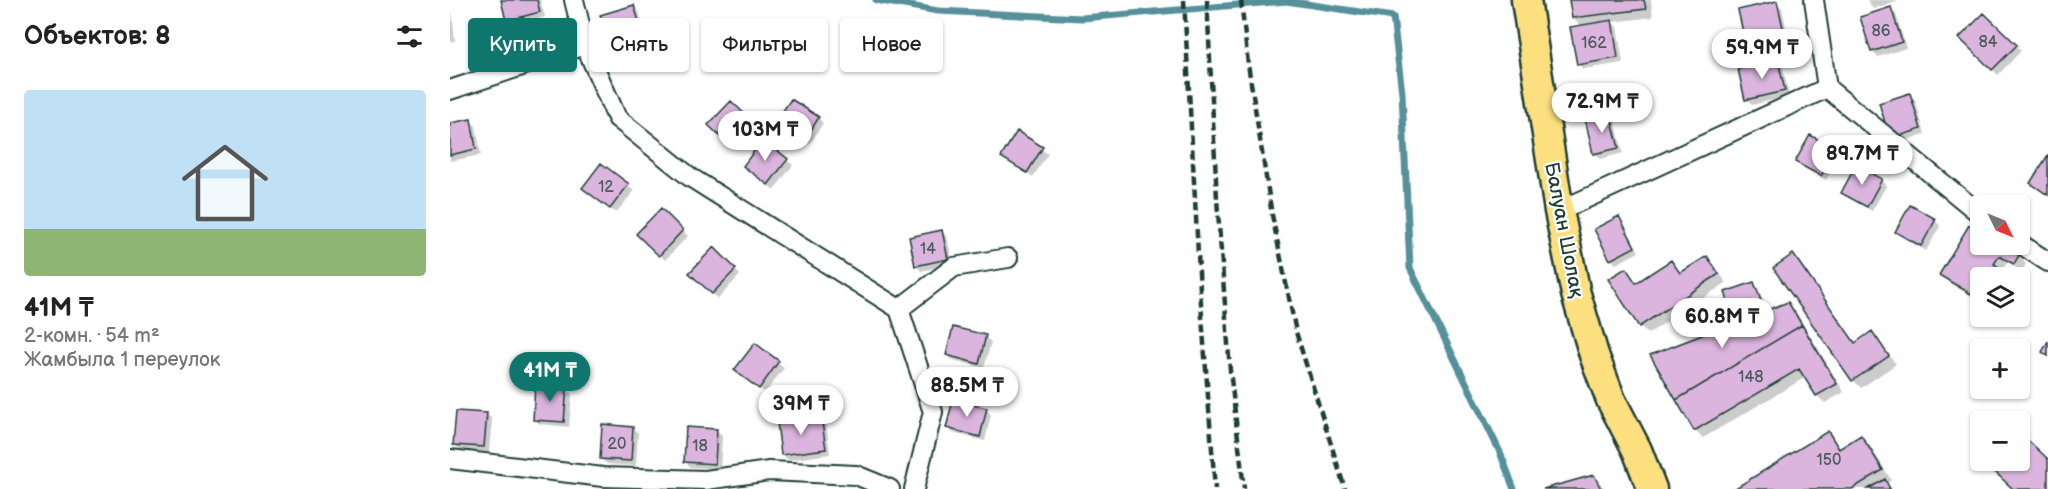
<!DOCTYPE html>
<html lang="ru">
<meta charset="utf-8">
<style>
:root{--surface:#fff;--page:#f2f2f2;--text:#222;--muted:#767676;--accent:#0f766e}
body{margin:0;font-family:"Balsamiq Sans",sans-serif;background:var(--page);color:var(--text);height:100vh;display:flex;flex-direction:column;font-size:22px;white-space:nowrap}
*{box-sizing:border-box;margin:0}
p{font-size:20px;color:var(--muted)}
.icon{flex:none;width:33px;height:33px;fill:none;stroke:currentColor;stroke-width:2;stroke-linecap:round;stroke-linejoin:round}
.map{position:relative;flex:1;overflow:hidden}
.side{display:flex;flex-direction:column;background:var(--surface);width:450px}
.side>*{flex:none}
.guide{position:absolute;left:18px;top:18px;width:570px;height:54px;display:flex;gap:12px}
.needle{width:39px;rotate:133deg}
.controls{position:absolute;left:1520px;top:195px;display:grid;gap:12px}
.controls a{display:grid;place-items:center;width:60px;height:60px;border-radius:6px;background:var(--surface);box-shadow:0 2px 4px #0004;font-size:30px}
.price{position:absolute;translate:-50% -51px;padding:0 14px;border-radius:21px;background:#fff;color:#222;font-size:20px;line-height:39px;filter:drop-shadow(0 2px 3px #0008)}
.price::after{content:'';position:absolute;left:50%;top:36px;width:18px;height:14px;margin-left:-9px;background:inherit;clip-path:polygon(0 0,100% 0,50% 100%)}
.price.selected{background:var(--accent);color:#fff}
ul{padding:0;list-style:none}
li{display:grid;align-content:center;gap:12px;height:318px;padding:0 24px}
li span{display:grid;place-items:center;height:186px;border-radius:6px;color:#555}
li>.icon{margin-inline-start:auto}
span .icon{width:108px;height:108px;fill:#fffc;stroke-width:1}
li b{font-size:26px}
h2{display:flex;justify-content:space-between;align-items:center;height:72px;padding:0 24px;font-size:26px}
.chip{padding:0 21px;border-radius:6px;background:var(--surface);box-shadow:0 2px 4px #0004;font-size:21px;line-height:54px}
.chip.selected{background:var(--accent);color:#fff}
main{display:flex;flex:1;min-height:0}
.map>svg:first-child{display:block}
</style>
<main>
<section class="side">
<h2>Объектов: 8<svg class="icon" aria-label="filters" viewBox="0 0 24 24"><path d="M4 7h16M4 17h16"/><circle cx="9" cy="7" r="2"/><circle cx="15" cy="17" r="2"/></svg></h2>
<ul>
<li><span style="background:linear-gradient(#bfe0f5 75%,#8fb573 0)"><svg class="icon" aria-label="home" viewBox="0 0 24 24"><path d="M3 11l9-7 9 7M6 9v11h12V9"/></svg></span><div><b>41M ₸</b><p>2-комн. · 54 m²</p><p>Жамбыла 1 переулок</p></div></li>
</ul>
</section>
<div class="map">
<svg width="1598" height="489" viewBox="0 0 1598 489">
<rect width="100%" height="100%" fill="#fff"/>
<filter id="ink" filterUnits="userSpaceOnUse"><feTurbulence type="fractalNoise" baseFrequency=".0167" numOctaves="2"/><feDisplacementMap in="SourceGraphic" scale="12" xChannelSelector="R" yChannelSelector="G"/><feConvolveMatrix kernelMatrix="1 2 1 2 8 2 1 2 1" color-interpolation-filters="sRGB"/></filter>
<g filter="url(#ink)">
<path fill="#0003" d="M52,0H90L95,17L63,26L57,20Z
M1121,0H1201L1203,17L1162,22L1167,27L1173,63L1133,69L1128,64L1132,27L1123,18Z
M1417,0H1451L1423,9Z
M1327,3L1332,8L1338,37L1301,45L1296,40Z
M184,7L189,12L197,41L166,50L160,44Z
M1440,9L1446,14L1456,48L1428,57L1422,52L1412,18Z
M0,11L2,12L5,41L0,42Z
M1534,15L1571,51L1548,75L1511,38Z
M1327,62L1333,68L1339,96L1302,105L1297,99Z
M1460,95L1465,100L1475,134L1447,143Z
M281,103L306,127L285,149L260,125Z
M1160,114L1165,120L1173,153L1150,159L1145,153Z
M368,118L373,123L360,144L328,121Z
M20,121L26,126L31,155L0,161V125Z
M567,133L598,154L583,177L553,157Z
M1385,150L1390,155L1376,180L1352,167L1347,162Z
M337,160L343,165L324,190L300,171Z
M152,165L184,191L166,213L140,193Z
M1431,180L1436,186L1422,211L1399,198L1393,192Z
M211,211L238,236L215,260L189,234Z
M1169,218L1174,223L1189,252L1166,264L1161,259Z
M1485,220L1490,226L1476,251L1453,238L1447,232Z
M492,232L497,237L503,264L471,271L466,265Z
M1530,233V244L1568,256L1576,264L1572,271L1557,262L1552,271L1530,278V301L1499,283L1491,275Z
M264,249L290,275L268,299L241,273Z
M1343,256L1350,264L1406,344L1422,333L1446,364L1411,388L1403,380L1325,269Z
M1257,258L1265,265L1276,283L1198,334L1190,326L1175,270L1187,284L1221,262L1232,274Z
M1569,282L1573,286L1569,294Z
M1304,283L1309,289L1317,312L1338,304L1346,312L1394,392L1375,403L1367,396L1356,377L1253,438L1245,430L1202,356L1288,323L1286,321Z
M535,337L541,342L534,368L503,360L498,355Z
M305,345L334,368L315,393L286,370Z
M116,389L122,394L119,427L90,424L84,419Z
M536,409L541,415L535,441L503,433L498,428Z
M36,414L42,419L39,452L10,450L5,445Z
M371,418L376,423L380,454L338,460L332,454Z
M183,428L188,433L186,466L157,464L151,459Z
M266,431L272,436L270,469L241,467L235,461Z
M1378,433L1391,449L1411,437L1421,447L1441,480L1437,483L1442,489H1287Z
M1144,476L1155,489H1099Z"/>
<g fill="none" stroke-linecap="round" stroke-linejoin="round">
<path stroke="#57909a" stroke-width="7" d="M426,0L488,11L632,18L836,1L943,17L952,93L960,268L1050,452L1064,489"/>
</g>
<path fill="#dbb5de" stroke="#1f3d34" stroke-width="1.5" d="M51,0H87L90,12L56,21Z
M1119,0H1194L1196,9L1122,18Z
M1327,1L1334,32L1295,41L1288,10Z
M184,5L193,35L159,45L150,15Z
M1441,7L1452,42L1421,52L1410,17Z
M1534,13L1567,45L1542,70L1509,38Z
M1162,20L1168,58L1127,65L1120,27Z
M1328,60L1335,91L1295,100L1288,69Z
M1460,93L1471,129L1440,139L1429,103Z
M341,99L369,117L355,140L326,121Z
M281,101L301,120L279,145L258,125Z
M1160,113L1169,148L1143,154L1135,119Z
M21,119L26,149L0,155V123Z
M567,131L593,147L577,173L551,157Z
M1360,135L1386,149L1371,176L1345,162Z
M313,139L338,159L318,185L293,166Z
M1598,155V195L1580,183Z
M151,163L179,184L160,209L132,188Z
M1406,165L1432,179L1417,207L1391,193Z
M1460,205L1486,219L1471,246L1445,232Z
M211,208L233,230L209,256L186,234Z
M1169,216L1185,247L1160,260L1144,229Z
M1519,225L1530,231V244H1552L1569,255L1564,264L1549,256L1544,264L1566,278H1530V285L1527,284L1521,294L1489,275Z
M492,230L498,259L465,266L459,237Z
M264,247L286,269L262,294L239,273Z
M1343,254L1405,343L1422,331L1439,356L1402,381L1323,268Z
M1257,256L1269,274L1189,327L1158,279L1176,268L1186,283L1221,260L1230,273Z
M1304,282L1315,312L1285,322L1275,292Z
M1338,302L1352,325L1226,400L1200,355Z
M1352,325L1387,384L1366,396L1349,369L1244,431L1226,400Z
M503,327L536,335L529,364L496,355Z
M1598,341V356L1592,352Z
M305,343L329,361L309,389L284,370Z
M85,385L117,387L114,422L83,420Z
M503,400L537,408L530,437L496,428Z
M6,411L37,413L34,447L3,445Z
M371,416L376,449L331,455L327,422Z
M152,424L183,427L181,461L150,459Z
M236,427L267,429L265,464L234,462Z
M1378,431L1389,449L1411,435L1433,470L1402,489H1284Z
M1569,432L1598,459V489H1563L1532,460H1569Z
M1144,475L1151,489H1093Z
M1435,479L1440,489H1418Z"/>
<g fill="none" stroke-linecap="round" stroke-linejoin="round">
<defs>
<path id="street" d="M124,0L135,45L167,118L240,177L449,309L483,412L464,489
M1364,0L1377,88L1530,214
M0,90L135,45
M1109,211L1377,88
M1569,243L1598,262
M449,309L504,267L558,258
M0,459L153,477L256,480L319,471L406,475L440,489"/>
<path id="primary" d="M1076,0L1109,211L1126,294L1144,355L1161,400L1187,450L1202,489"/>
</defs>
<use href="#street" stroke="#1f3d34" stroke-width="22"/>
<use href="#primary" stroke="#1f3d34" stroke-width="33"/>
<use href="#street" stroke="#fff" stroke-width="18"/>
<use href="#primary" stroke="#fce080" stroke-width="28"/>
<path stroke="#1f3d34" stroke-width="4.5" stroke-dasharray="9 4.5" stroke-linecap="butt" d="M734,0L750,290L765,489
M757,0L767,199L780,370L794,489
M791,0L798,64L822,215L846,332L895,489"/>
</g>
</g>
<g text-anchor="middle" stroke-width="4.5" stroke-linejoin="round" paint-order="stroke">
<g font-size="16" fill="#4e5b5e">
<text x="1431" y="36">86</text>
<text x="1538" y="47">84</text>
<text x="1144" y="48">162</text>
<text x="156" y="192">12</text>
<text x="478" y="254">14</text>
<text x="1301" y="382">148</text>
<text x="167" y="449">20</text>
<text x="250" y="451">18</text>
<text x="1379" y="465">150</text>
</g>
<g font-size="20" fill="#1f3d34" stroke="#fff">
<text transform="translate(1115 230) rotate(79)" y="7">Балуан Шолақ</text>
</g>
</g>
</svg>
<div class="controls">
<a><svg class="needle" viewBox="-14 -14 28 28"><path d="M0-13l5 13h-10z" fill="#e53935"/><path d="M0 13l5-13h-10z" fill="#767676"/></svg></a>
<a><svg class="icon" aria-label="layers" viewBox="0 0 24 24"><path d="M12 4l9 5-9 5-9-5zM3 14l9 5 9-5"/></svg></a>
<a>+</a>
<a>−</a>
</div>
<b class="price" style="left:1312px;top:80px">59.9M ₸</b>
<b class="price" style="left:1152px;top:134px">72.9M ₸</b>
<b class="price" style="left:315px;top:162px">103M ₸</b>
<b class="price" style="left:1412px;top:186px">89.7M ₸</b>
<b class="price" style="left:1272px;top:349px">60.8M ₸</b>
<b class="price selected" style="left:100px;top:403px">41M ₸</b>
<b class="price" style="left:517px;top:418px">88.5M ₸</b>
<b class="price" style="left:351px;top:436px">39M ₸</b>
<div class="guide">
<a class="chip selected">Купить</a>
<a class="chip">Снять</a>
<a class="chip">Фильтры</a>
<a class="chip">Новое</a>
</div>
</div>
</main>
